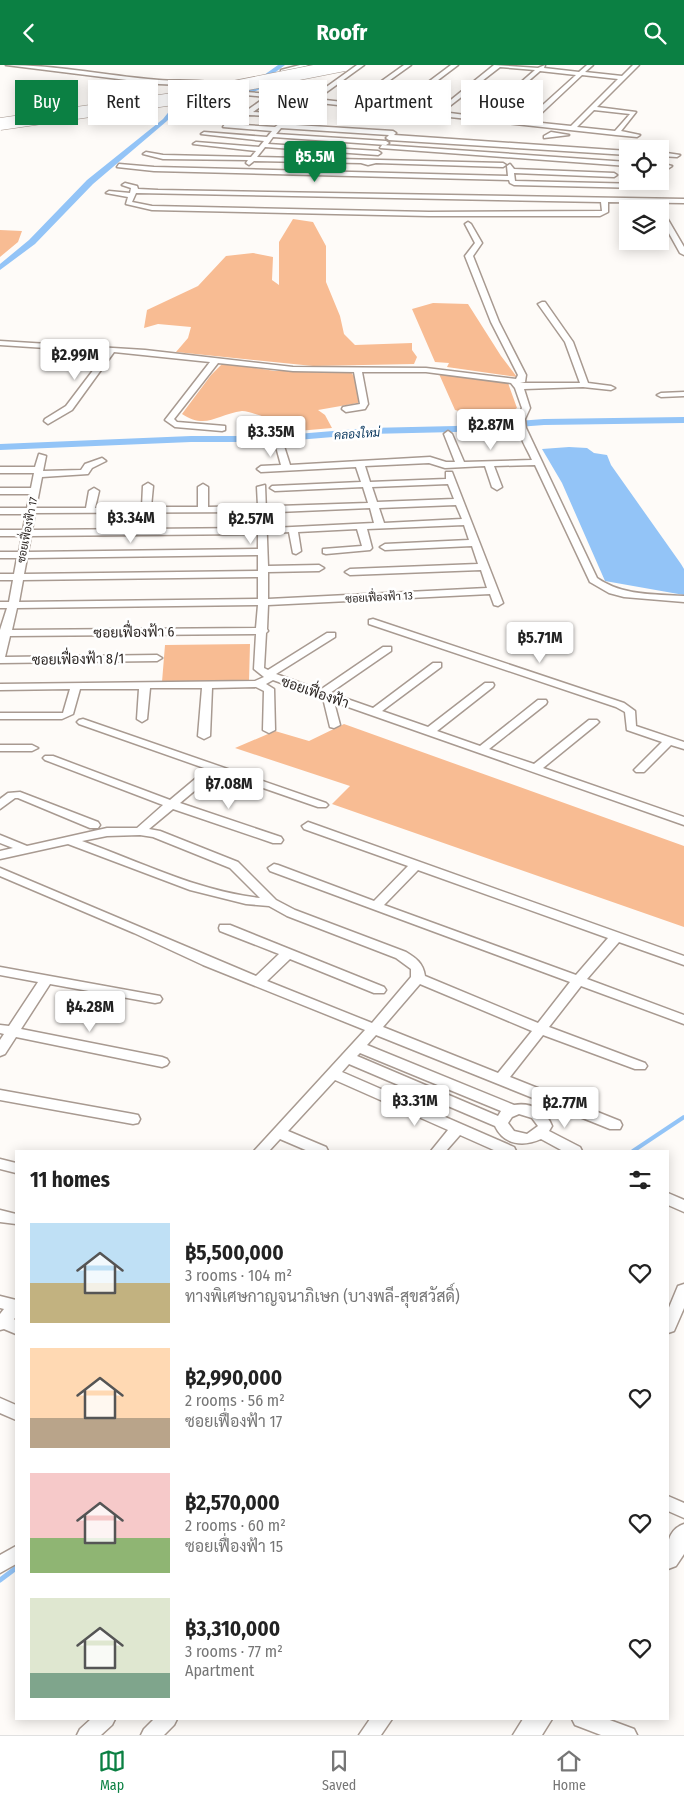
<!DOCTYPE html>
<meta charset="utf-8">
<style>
:root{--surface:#fff;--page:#f2f2f2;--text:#222;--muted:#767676;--line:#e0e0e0;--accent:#0b8043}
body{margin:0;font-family:"Fira Sans Condensed",Sarabun,sans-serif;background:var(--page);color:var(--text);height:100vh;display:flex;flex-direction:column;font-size:19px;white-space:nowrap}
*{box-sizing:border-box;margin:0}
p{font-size:16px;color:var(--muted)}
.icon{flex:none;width:28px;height:28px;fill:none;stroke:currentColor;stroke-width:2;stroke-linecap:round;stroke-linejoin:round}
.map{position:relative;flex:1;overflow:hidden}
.sheet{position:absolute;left:15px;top:1085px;width:654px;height:570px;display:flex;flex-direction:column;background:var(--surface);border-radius:0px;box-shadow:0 2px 12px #0003}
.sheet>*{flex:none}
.banner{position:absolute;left:15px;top:15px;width:655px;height:45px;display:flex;gap:10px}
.buttons{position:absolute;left:619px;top:75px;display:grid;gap:10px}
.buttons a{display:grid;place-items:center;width:50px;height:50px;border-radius:0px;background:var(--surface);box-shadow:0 2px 12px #0003;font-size:25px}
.price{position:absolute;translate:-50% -42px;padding:0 11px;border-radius:5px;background:#fff;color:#222;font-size:16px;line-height:32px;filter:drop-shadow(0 1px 2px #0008)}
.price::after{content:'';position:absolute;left:50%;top:30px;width:15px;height:11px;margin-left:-8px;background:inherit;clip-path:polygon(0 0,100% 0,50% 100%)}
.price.on{background:var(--accent);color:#fff}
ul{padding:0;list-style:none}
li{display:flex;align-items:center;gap:15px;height:125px;padding:0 15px}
li span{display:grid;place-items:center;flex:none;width:140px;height:100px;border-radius:0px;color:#555}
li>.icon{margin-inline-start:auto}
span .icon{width:60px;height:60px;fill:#fffc;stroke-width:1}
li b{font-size:21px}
h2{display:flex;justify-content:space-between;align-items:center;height:60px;padding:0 15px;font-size:21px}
.chip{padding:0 18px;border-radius:0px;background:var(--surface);box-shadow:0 2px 12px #0003;font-size:18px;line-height:45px}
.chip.on{background:var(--accent);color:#fff}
header{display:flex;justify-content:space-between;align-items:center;height:65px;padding:0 15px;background:var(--accent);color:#fff;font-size:22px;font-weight:700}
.menu{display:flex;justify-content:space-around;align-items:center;height:70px;border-top:1px solid var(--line);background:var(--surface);font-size:14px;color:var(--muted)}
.menu a{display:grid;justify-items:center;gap:2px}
.menu .on{color:var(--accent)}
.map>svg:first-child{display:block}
</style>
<header><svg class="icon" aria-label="back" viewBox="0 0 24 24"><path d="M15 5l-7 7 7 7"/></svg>Roofr<svg class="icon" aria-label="search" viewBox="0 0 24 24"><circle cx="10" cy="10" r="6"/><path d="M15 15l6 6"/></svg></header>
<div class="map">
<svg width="684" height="1670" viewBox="0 0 684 1670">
<rect width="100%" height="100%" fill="#fefbf8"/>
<path fill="#f8bc93" d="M293,154L313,157L326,181V217L340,251L344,269L355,280L412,278V285L417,292L414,299L313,301L176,287L188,273L191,262L158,259L144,263L147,245L198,221L226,191L253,188L273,192L272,215L279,220V177Z
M0,165L22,166L18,177L0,192Z
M433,238L468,239L501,291L517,312L447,302L449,298L435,297L412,244Z
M223,298L275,306H350L360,319L358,338L318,345L325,350L332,363L275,368L265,352C258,350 248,346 242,346C218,349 206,365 182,349L211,310Z
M439,309L496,314L508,318L517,343L512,346L466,348L455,345Z
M250,579L249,616L162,617L165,580Z
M344,659L684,781V862L332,739L350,721L235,683L275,666L309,676Z"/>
<path fill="#93c4f7" d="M569,382L587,383L594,388L607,390L611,400L681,499L684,504V530L605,516L562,418L542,384Z"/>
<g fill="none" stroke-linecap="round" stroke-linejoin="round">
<path stroke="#93c4f7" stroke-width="4" d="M633,1086L684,1052"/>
<path stroke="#93c4f7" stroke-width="5" d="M0,1515L16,1503"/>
<path fill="#93c4f7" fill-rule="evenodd" d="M278,0H285L269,12L270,17C252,35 203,36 178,39L177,44L167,56L93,119L35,179L0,205V199L29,175L87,115L163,54L171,44L173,37L238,27L264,16V10Z
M684,352V358L544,360L455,367L369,369L273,377H191L0,385V379L191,371H273L369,363L455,361L544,354Z"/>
<defs>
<path id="minor" d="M300,0H309L287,7L297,15L277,30L311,33L357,0H364L317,34L351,38L404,0H411L358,38L395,42L451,0H458L401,43L436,47L494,0L538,3L545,0L544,3L579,7L587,0H593L585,7L622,11L633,0H639L597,42L636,47L621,66L640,70L637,72L616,70L273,33L253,47L269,48L271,51L248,50L240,55L201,54L198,52L201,50L239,51L266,32L235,29L233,26L270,29L290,15L281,7V5ZM500,2L535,5L481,52L442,47ZM540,6L576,10L525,56L487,52ZM582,10L618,14L571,61L532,57ZM594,45L630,49L615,66L577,62Z
M225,59L275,62L279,59L393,66L396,68L394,70L628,86V90L389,75L386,73L389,70L281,63L276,69L386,76L389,78L386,80L273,72L268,79L378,86L381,88L378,90L265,82L257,92L503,98L506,100L503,102L376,98L368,100L361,98L254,96L249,100L246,98L248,95L163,94L143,89L146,87L163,90L251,92L256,86L193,79L196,77L259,82L264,76L201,69L204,67L267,72L272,66L223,62Z
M551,67L569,70L544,73V71Z
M382,80L628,97V101L380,83Z
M660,87L680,90L677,92L660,91Z
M660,98L672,101L669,103L660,102Z
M119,99L154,102L508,111L507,101L510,99L514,104L614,108L617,110L614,112L514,108L515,116L642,119L645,121L642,123L514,120L510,118L509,115L154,106L117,102Z
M660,109L663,110V112L660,113Z
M125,118L137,121L138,124L158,125L684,134V138L608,137V147L600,151H429L152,145L126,139L128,132L106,128L109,126L130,128L131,123L122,120ZM136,128L601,137L602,146L429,147L152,141L132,137Z
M660,144L663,146L684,182V190L680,188L660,152Z
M468,157L471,159L482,178L473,191L499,257L526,310L525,317L520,318H580L565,277L538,239L542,237H545L573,277L588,318L611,321L615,323L611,325L583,322L524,324L530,343L525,354L526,363L597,513C623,531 654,529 684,531V537L624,532L609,528L590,517L535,400L494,401L502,422L497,425L492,422L485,401L445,403L429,398L365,401L370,417L446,414V407H452L503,538L498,541L494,540L490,529L268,540L267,564L268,566L266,568L264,603L268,605L327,568H335V572L276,609L320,625L383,582H391V586L330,628L373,643L433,598H441V602L382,646L428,662L485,618H493L494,620L493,622L437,666L480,681L538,635H546L547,637L546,639L489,684L534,699L589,655H597L599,657L597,659L543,703L684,752V760L334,637L340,660L334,663L330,662L323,633L273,615L266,619L274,624L275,665L269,668L263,665L264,626L256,622L212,623L210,671L204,674L198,671L202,623H150L147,654L142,657L137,654L139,624H80L73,649L62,654H0V648H63L70,624L0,625V619L255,616L264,612L254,604L256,569L10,571L5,592L157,590L162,593L157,596L0,598V565L7,543H0V537H9L13,515H0V509H14L17,493H0V487H19L22,471H0V465H23L26,449H0V443H27L30,429H0V423H31L34,408H0V402H35L39,389L46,391L43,406L81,405L85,399L102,393L106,396L92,403L88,409L42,412L36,443H86L89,426L94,423L99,426L95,443L142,442L143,421L148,418L153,421L151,442H198V422L203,419L208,422V442L258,441L257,422L265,420L268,501L319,500L324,503L319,506L268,507V534L487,523L481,505L350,510L345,507L350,504L478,499L472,481L385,485L380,482L385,479L469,475L464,460L367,464L372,483L370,485L326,489L323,488V484L362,481L357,464L298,467L301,486L296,489L293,488L289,467L275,468L270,465L272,463L374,458L370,443L278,447L273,444L278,441L368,438L363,422L275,426L270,423L272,421L361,417L356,402L261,407L257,404L261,401L281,400L275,378L279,375L283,378L290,400L430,392L446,397H455L444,369L448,366L452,369L464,397L532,395C523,375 512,364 522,343L515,323L511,318L426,307H362L368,339L365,344L346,347L342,344L343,342L360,339L354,307L293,306L218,298L174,354L177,357L225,361V365L222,366L175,362L165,355L210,297L114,287L72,345L48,359L44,356L45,354L66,341L107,287L0,280V276L145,285L293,302L426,303L516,314L518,310L491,257L465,191L475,178L465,159ZM448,419L454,434L377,437L372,422ZM456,440L462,454L384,458L379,443ZM258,447V463L32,465L35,448ZM258,469V484L28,487L31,471ZM258,490V506L24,509L27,493ZM258,512V534L19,537L23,515ZM258,540L256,563L12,565L17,543Z
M684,327V331L661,332L657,330L661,328Z
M373,554L624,638L635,646L636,661L684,677V684L671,680L644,707H636L634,705L662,677L627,665L625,647L616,642L369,559V555Z
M83,654L326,738L328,740L326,742H318L217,707L180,738L281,772L283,775L281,778H273L173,744L149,764L160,766L238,797L276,835L295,845L406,887C416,893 423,898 425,911L538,958L570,917L270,806L268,803L274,799L278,800L374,836L408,801L304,764L302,761L308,757L684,891V900L619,877L587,914L684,950V959L581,921L549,962L645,998L647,1001L645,1004H635L543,970L510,1012L620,1056L622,1060L620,1064H610L376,970L367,980L514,1040C531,1037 546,1045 552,1061L549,1066L580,1082L582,1086H563L541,1074C523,1082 504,1080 495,1061L349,999L342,1007L514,1082L516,1086H496L460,1070L446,1086H431L448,1065L335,1015L288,1066L326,1082L328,1086H308L280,1074L269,1086H254L365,965L203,900L134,868L0,811V803L256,911L279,889L220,866L219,863L220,860H230L384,922L386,925L384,928H374L290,894L267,916L372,958L411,912V904L396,893L287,851L269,841L246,839L190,825L68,779L0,794V786L13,783L0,778V770L27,781L107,763H137L163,740L45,695L43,693L45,691H53L170,735L207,704L79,659L77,657L79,655ZM140,770L153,772L230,803L260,833C197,826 141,797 82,776L107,771ZM418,805L608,873L576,910L384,840ZM420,919L532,966L498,1008L383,962ZM360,988L501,1046L498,1051L357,991ZM519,1049L532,1053L538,1061L527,1069L514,1066L508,1058L512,1052Z
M0,680H32L38,683L32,686H0Z
M20,727L98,757L100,760L98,763H90L18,733H15L0,744V734L8,728Z
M0,902L160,931L162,934L160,937L155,938L50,919L21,964L162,992L167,994L169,997L167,1000L162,1002L16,972L5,989L0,991V975L4,969L0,968V960L9,961L38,917L0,910Z
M0,1025L133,1049L138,1050L140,1054L138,1058L133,1059L0,1035Z
M0,1094L16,1098V1108L0,1104Z
M668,1128L684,1135V1147L668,1140Z
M0,1145L16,1149V1159L0,1157Z
M684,1219V1243L674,1266L668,1268V1245L678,1221Z
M0,1231L16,1235V1252L14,1254L16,1256V1269L4,1264L0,1265V1249L4,1244L0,1243Z
M0,1333L16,1340V1355L0,1348Z
M668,1431L684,1438V1453L668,1446Z
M16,1481V1499L0,1508V1490Z
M91,1654H115L112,1660L101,1670H77L80,1664Z
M154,1654H177L174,1660L164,1670H141L144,1664Z
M370,1654H392L381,1670H359Z
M572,1654H607L634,1664L637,1670H601L575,1660Z"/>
<path id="tertiary" d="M6,0C58,0 108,11 159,15C183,17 217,12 238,27L234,29L206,21L159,19Z
M684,1459V1489L676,1501L668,1504C668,1486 664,1466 684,1459Z
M523,1654H552L542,1670H513Z"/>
</defs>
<use href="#minor" stroke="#a89a91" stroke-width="3"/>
<use href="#tertiary" stroke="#a89a91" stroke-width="3"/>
<use href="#minor" fill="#fff" fill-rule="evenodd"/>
<use href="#tertiary" fill="#fff" fill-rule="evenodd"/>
<defs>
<path id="motorway-bridge" d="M0,59L173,34L344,0"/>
</defs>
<use href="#motorway-bridge" stroke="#a89a91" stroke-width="13" stroke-linecap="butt"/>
<use href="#motorway-bridge" stroke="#fff" stroke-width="12"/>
</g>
<g text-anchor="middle" stroke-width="5" stroke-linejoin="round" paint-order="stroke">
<g font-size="11" fill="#2a2421" stroke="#fff">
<text transform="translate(27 465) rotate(-79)" y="4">ซอยเฟื่องฟ้า 17</text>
<text transform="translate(379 532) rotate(-3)" y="4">ซอยเฟื่องฟ้า 13</text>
</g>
<g font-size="12" font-style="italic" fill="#05345c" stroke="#fff">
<text transform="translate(357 369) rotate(-4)" y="4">คลองใหม่</text>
</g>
<g font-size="14" fill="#2a2421" stroke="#fff">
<text transform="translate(134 567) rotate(-1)" y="5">ซอยเฟื่องฟ้า 6</text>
<text transform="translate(78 594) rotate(-1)" y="5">ซอยเฟื่องฟ้า 8/1</text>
<text transform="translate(315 627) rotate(19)" y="5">ซอยเฟื่องฟ้า</text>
</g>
</g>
</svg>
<div class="buttons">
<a><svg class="icon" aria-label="locate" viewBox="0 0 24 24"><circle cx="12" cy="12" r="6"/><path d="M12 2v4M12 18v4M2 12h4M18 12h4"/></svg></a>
<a><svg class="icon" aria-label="layers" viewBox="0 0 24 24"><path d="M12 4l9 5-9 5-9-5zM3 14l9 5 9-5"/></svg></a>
</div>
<b class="price on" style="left:315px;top:118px">฿5.5M</b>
<b class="price" style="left:75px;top:316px">฿2.99M</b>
<b class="price" style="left:491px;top:386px">฿2.87M</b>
<b class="price" style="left:271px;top:393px">฿3.35M</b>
<b class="price" style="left:131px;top:479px">฿3.34M</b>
<b class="price" style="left:251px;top:480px">฿2.57M</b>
<b class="price" style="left:540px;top:599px">฿5.71M</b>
<b class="price" style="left:229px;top:745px">฿7.08M</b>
<b class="price" style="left:90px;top:968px">฿4.28M</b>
<b class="price" style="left:415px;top:1062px">฿3.31M</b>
<b class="price" style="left:565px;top:1064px">฿2.77M</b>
<div class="banner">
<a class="chip on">Buy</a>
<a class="chip">Rent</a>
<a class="chip">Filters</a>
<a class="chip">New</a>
<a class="chip">Apartment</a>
<a class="chip">House</a>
</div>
<section class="sheet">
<h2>11 homes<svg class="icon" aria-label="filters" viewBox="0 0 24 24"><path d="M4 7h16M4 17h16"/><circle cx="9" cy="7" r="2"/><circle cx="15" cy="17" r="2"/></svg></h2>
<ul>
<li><span style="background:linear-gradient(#bfe0f5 60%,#c2b280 0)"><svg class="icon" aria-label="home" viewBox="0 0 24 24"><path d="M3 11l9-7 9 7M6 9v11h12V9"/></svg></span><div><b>฿5,500,000</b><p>3 rooms · 104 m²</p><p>ทางพิเศษกาญจนาภิเษก (บางพลี-สุขสวัสดิ์)</p></div><svg class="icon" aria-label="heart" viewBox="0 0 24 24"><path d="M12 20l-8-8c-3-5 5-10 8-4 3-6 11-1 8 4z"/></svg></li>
<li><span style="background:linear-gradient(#ffd9b3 70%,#b9a48a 0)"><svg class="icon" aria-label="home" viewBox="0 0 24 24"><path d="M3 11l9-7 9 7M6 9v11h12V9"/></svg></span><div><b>฿2,990,000</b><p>2 rooms · 56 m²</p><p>ซอยเฟื่องฟ้า 17</p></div><svg class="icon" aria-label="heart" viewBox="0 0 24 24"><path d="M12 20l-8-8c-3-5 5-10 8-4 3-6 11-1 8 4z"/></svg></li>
<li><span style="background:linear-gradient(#f6c9c9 65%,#8fb573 0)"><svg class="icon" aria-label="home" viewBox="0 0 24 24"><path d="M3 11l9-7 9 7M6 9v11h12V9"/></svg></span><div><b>฿2,570,000</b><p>2 rooms · 60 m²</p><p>ซอยเฟื่องฟ้า 15</p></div><svg class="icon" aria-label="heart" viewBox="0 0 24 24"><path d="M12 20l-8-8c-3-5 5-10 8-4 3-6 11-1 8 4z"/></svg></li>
<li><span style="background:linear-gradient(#dfe7d0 75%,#7fa58c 0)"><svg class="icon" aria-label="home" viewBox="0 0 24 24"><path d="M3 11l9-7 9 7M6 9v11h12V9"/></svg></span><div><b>฿3,310,000</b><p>3 rooms · 77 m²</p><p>Apartment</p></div><svg class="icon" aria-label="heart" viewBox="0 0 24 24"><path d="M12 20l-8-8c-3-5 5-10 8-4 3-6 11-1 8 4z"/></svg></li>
</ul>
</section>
</div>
<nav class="menu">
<a class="on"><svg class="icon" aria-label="map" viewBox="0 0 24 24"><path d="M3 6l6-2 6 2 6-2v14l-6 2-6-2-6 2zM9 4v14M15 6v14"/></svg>Map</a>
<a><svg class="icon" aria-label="saved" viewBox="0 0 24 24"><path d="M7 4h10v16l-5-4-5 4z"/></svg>Saved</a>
<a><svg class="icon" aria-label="home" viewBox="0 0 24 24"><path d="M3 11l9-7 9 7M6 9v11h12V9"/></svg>Home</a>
</nav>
